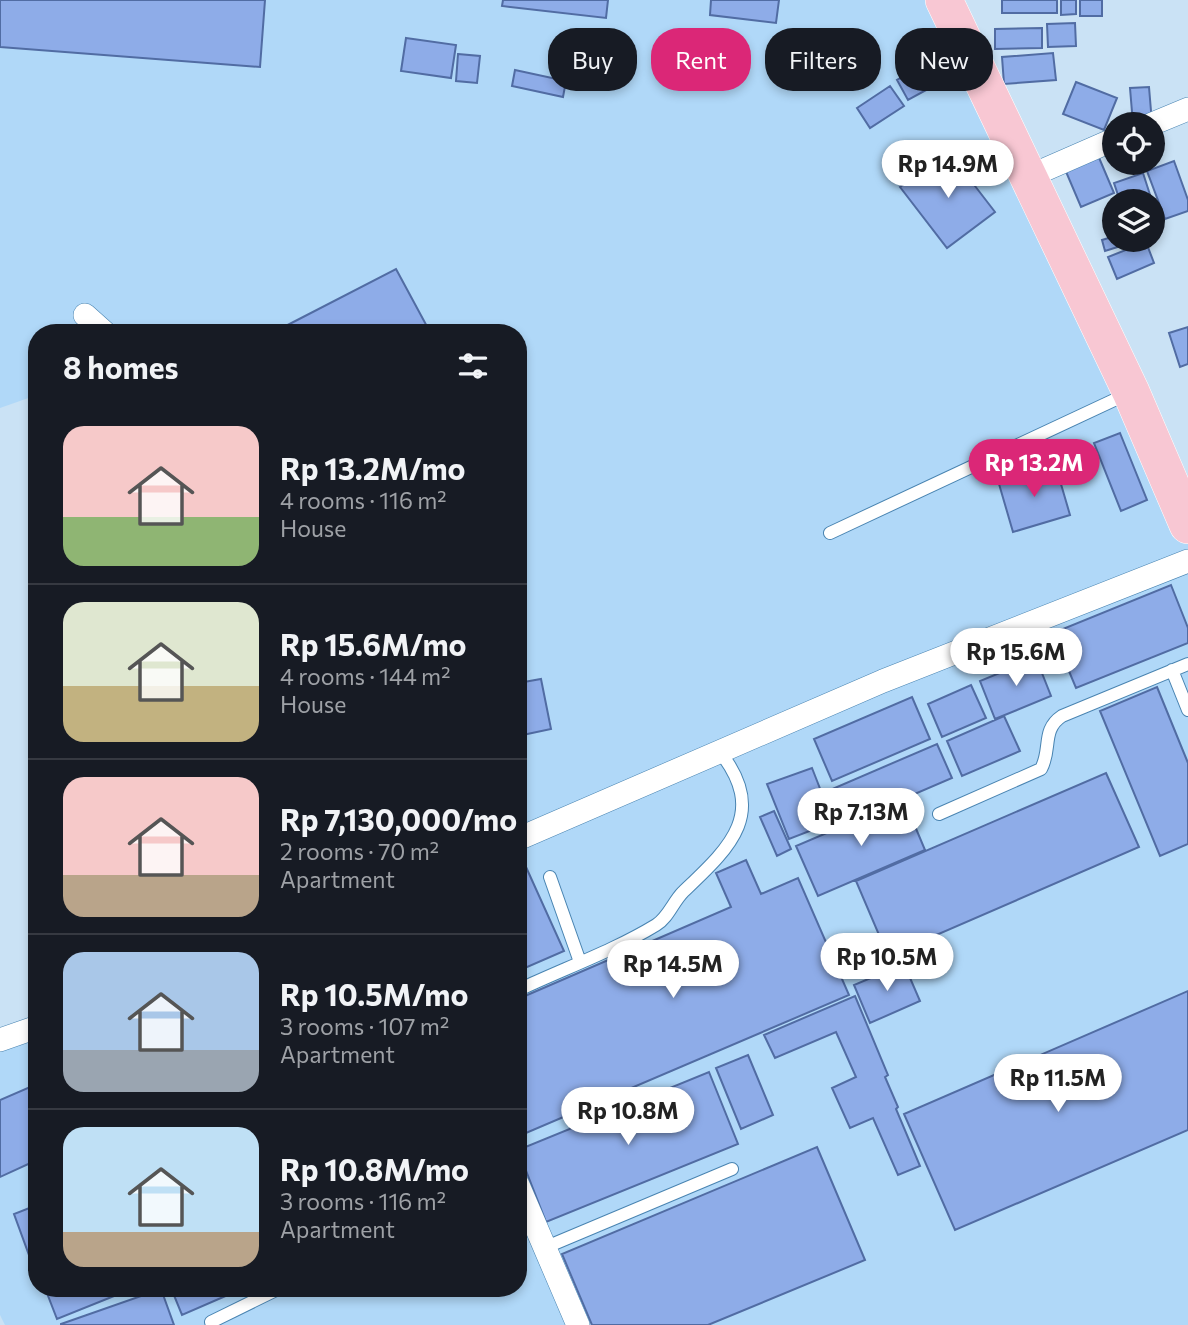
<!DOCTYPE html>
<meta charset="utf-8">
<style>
:root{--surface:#171b24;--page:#20242c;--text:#f1f3f6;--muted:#9ea1a6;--line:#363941;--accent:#db2777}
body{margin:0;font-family:Commissioner,sans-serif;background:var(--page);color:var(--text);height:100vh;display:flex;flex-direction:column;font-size:26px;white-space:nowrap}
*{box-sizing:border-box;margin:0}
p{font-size:23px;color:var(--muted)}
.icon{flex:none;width:38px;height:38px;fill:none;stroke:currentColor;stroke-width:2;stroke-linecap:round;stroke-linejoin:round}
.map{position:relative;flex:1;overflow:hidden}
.sheet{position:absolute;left:28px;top:324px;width:499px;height:973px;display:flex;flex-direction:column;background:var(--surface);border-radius:28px;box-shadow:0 4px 10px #0003}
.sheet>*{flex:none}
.top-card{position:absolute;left:548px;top:28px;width:534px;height:63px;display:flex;gap:14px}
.controls{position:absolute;left:1102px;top:112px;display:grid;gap:14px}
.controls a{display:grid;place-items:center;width:63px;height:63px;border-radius:50%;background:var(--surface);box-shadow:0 4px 10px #0003;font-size:35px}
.price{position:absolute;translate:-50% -60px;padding:0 16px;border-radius:24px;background:#fff;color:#222;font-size:23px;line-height:46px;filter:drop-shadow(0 2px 4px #0008)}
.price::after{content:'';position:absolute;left:50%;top:42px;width:21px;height:16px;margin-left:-10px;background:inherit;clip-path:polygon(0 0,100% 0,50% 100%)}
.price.current{background:var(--accent);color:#fff}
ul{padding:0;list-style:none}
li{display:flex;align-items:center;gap:21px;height:175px;padding:0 35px}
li+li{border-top:2px solid var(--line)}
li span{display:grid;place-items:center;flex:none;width:196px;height:140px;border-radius:21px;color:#555}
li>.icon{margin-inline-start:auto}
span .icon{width:84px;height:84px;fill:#fffc;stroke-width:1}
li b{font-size:30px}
h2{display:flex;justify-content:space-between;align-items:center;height:84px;padding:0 35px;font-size:30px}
.tag{padding:0 24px;border-radius:28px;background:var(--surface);box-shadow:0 4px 10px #0003;font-size:24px;line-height:63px}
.tag.current{background:var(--accent);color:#fff}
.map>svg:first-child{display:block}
</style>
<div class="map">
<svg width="1188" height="1325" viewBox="0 0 1188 1325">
<rect width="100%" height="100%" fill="#cae2f5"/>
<path fill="#b0d8f8" d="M0,0H943L1188,523V1325H5L0,1315V1041L37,1026V1288H518V332H37V395L0,408Z"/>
<path fill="#8eace8" stroke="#516ca3" stroke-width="2" d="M0,0H265L260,67L0,47Z
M503,0H608L606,18L502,6Z
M711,0H779L776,23L710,15Z
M1002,0H1057V13H1002Z
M1061,0H1076V14L1061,15Z
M1080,0H1102V16H1080Z
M1075,23L1076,46L1048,47L1047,24Z
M1042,28V48L995,49V29Z
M406,38L456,45L451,78L401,71Z
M1053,53L1056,80L1004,84L1002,57Z
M458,54L480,56L477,83L456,81Z
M927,63L939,83L908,100L897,80Z
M515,70L566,81L563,97L512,86Z
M1076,82L1117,98L1104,130L1063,114Z
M890,86L904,106L870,128L857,108Z
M1149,87L1152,123L1133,124L1130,88Z
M948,151L995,212L947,248L900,187Z
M1097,153L1114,193L1081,207L1064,167Z
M1174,161L1188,200V211L1165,219L1147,171Z
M1143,173L1152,201H1120L1114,183Z
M1115,236V240H1140L1105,251L1102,240Z
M1146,242L1154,263L1117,279L1108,257Z
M396,269L430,332H274Z
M1188,327V364L1180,367L1169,333Z
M1120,433L1147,500L1121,511L1094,443Z
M1056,467L1070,515L1013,532L999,484Z
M1171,585L1188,628V643L1076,688L1053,633Z
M1036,658L1051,696L995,719L980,681Z
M541,679L551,729L518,736V683Z
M971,685L986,718L942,737L928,704Z
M1157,687L1188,763V844L1160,856L1100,711Z
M912,697L930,739L832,781L814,739Z
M1004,716L1020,751L962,776L947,741Z
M937,744L952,778L845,824L830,790Z
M812,768L833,822L789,839L767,784Z
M1106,773L1139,847L888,956L856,881Z
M904,800L925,850L818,896L796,846Z
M774,811L791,849L777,856L760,817Z
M746,860L761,894L798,878L849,995L519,1136L518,999L731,907L716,873Z
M526,867L564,951L518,971V870Z
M904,964L920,1001L870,1023L854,985Z
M1188,991V1130L955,1230L904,1114Z
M855,996L888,1075L885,1077L898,1107L896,1109L920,1166L898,1175L873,1118L850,1128L832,1088L856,1077L836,1032L775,1058L764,1035Z
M748,1055L773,1115L741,1129L716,1068Z
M709,1072L738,1144L546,1222L518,1150Z
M37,1084V1160L0,1177V1100Z
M817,1147L865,1260L708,1325H592L562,1254Z
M37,1205V1265L33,1266L14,1214Z
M45,1288H134L57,1319Z
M171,1288H244L182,1315Z
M161,1289L174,1325H61V1324Z"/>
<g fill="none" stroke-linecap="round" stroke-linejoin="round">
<defs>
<path id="service" d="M830,533L1127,394
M1172,670L1188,710
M939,814L1041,769C1052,749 1041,730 1062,716L1188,664
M550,877L580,962
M525,987C568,967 615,950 656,925C668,918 673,902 683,892C728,849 769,814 720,752
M544,1248L732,1169
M211,1322L280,1288"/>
<path id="minor" d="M1152,124L1188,109
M1028,177L1115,139
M85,315L104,332
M518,839L883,681L1188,561
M0,1040L37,1027
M518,1185L578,1325"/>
<path id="primary" d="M944,0L1131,392L1188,525"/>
</defs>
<use href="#service" stroke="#4984b1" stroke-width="14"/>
<use href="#minor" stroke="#4984b1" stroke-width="24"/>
<use href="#primary" stroke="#fff" stroke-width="38"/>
<use href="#service" stroke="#fff" stroke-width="12"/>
<use href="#minor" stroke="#fff" stroke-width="23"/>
<use href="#primary" stroke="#f8c7d3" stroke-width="37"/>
</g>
</svg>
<div class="controls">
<a><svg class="icon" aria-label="locate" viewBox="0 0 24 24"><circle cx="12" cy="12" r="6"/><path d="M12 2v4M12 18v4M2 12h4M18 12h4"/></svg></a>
<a><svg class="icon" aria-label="layers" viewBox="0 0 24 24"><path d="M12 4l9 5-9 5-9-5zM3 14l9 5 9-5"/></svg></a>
</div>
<b class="price" style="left:948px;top:200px">Rp 14.9M</b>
<b class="price current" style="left:1034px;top:499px">Rp 13.2M</b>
<b class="price" style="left:1016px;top:688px">Rp 15.6M</b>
<b class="price" style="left:861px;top:848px">Rp 7.13M</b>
<b class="price" style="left:887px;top:993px">Rp 10.5M</b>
<b class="price" style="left:673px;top:1000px">Rp 14.5M</b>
<b class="price" style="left:1058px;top:1114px">Rp 11.5M</b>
<b class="price" style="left:628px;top:1147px">Rp 10.8M</b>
<div class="top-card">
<a class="tag">Buy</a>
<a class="tag current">Rent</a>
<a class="tag">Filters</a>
<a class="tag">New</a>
</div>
<section class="sheet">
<h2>8 homes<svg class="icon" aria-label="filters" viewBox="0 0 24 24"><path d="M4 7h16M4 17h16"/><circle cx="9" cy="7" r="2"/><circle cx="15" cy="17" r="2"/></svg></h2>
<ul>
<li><span style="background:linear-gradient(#f6c9c9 65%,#8fb573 0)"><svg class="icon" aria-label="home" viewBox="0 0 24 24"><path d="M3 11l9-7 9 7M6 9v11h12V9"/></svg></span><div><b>Rp 13.2M/mo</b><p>4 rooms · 116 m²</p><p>House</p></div></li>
<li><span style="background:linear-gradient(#dfe7d0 60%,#c2b280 0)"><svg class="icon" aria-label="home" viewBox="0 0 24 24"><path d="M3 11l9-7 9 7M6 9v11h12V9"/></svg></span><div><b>Rp 15.6M/mo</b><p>4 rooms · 144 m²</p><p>House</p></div></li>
<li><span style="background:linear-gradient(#f6c9c9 70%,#b9a48a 0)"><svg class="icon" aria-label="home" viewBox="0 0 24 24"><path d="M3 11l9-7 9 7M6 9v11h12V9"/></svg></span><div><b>Rp 7,130,000/mo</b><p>2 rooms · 70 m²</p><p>Apartment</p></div></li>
<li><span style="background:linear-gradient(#a9c7e8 70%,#9aa5b1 0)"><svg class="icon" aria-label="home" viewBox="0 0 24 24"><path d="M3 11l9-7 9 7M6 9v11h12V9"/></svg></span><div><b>Rp 10.5M/mo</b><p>3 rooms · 107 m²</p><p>Apartment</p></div></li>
<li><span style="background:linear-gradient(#bfe0f5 75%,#b9a48a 0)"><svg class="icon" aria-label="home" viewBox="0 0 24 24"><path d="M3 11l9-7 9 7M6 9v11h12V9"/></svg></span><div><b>Rp 10.8M/mo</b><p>3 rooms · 116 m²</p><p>Apartment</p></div></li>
</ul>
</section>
</div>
